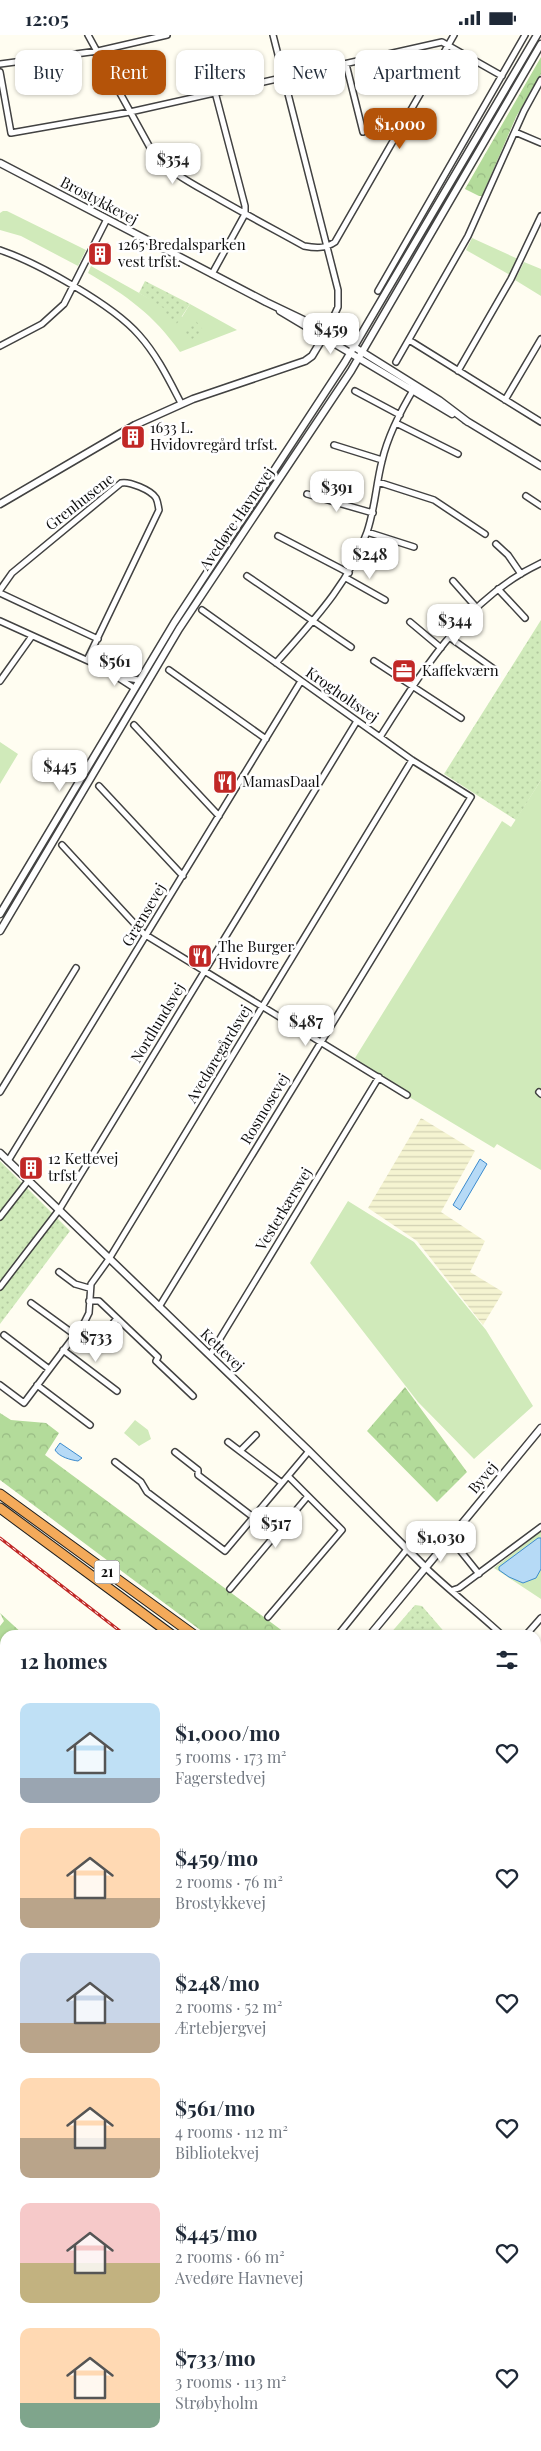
<!DOCTYPE html>
<meta charset="utf-8">
<style>
:root{--surface:#fff;--page:#f6f6f7;--text:#1f2937;--muted:#747a83;--accent:#b45309}
body{margin:0;font-family:"Playfair Display",serif;background:var(--page);color:var(--text);height:100vh;display:flex;flex-direction:column;font-size:19px;white-space:nowrap}
*{box-sizing:border-box;margin:0}
p{font-size:16px;color:var(--muted)}
.icon{flex:none;width:28px;height:28px;fill:none;stroke:currentColor;stroke-width:2;stroke-linecap:round;stroke-linejoin:round}
.map{position:relative;flex:1;overflow:hidden}
.drawer{position:absolute;left:0px;top:1595px;width:541px;height:821px;display:flex;flex-direction:column;background:var(--surface);border-radius:15px 15px 0 0;box-shadow:0 1px 4px #0004}
.drawer>*{flex:none}
.guide{position:absolute;left:15px;top:15px;width:511px;height:45px;display:flex;gap:10px}
.price{position:absolute;translate:-50% -42px;padding:0 11px;border-radius:10px;background:#fff;color:#222;font-size:16px;line-height:32px;filter:drop-shadow(0 1px 2px #0008)}
.price::after{content:'';position:absolute;left:50%;top:30px;width:15px;height:11px;margin-left:-8px;background:inherit;clip-path:polygon(0 0,100% 0,50% 100%)}
.price.selected{background:var(--accent);color:#fff}
ul{padding:0;list-style:none}
li{display:flex;align-items:center;gap:15px;height:125px;padding:0 20px}
li span{display:grid;place-items:center;flex:none;width:140px;height:100px;border-radius:10px;color:#555}
li>.icon{margin-inline-start:auto}
span .icon{width:60px;height:60px;fill:#fffc;stroke-width:1}
li b{font-size:21px}
h2{display:flex;justify-content:space-between;align-items:center;height:60px;padding:0 20px;font-size:21px}
.pill{padding:0 18px;border-radius:10px;background:var(--surface);box-shadow:0 1px 4px #0004;font-size:18px;line-height:45px}
.pill.selected{background:var(--accent);color:#fff}
.status{display:flex;justify-content:space-between;align-items:center;height:35px;padding:0 25px;background:var(--surface);direction:ltr}
.status svg{height:14px;fill:currentColor}
.map>svg:first-child{display:block}
</style>
<div class="status"><b>12:05</b><svg viewBox="0 0 49 12"><path d="M0 12V9h3v3zM5 12V6h3v6zM10 12V3h3v9zM15 12V0h3v12zM26 1h20v11H26zM47 4h2v5h-2z"/></svg></div>
<div class="map">
<svg width="541" height="2416" viewBox="0 0 541 2416">
<defs>
<pattern id="farmland-rules" width="6" height="5" patternUnits="userSpaceOnUse" patternTransform="scale(1.25)"><rect width="6" height="5" fill="#f5f4d1"/><path d="M0 2.5h6" fill="none" stroke="#d1d0b2"/></pattern>
<pattern id="forest-crowns" width="20" height="18" patternUnits="userSpaceOnUse" patternTransform="scale(1.25)"><rect width="20" height="18" fill="#b3db9a"/><path d="M2 6a3 3 0 1 1 6 0M12 15a3 3 0 1 1 6 0" fill="none" stroke="#99bb84"/></pattern>
<pattern id="garden-dots" width="8" height="8" patternUnits="userSpaceOnUse" patternTransform="scale(1.25)"><rect width="8" height="8" fill="#d0eaba"/><path d="M2 2h.1M6 6h.1" fill="none" stroke="#b1c89f" stroke-width="1.8" stroke-linecap="round"/></pattern>
</defs>
<rect width="100%" height="100%" fill="#fffdf1"/>
<path fill="url(#farmland-rules)" d="M421,1083L475,1116L441,1177L485,1206L470,1237L503,1257L483,1290L417,1206L368,1173Z
M536,1913L541,1914V1998L536,1993Z"/>
<path fill="#d0eaba" d="M3,176H7L86,215L78,231L21,201L0,195V178Z
M472,203L518,224L510,240L466,215Z
M524,227L541,234V261L515,245Z
M91,231L182,282L190,269L237,295L180,317C153,279 127,261 88,238Z
M0,707L18,719L0,749Z
M541,745V1135L497,1109L494,1113L356,1030L358,1025L355,1023L502,786L511,792Z
M348,1166L414,1207L486,1295L533,1371L474,1424L418,1367L310,1228Z
M135,1385L148,1395L151,1404L139,1411L124,1398Z
M541,1496V1564L494,1533Z
M257,2411H306L322,2416H262Z"/>
<path fill="url(#forest-crowns)" d="M541,22V39L516,82L482,161H479L465,154Z
M405,1352L467,1437L437,1467L367,1396Z
M0,1378L11,1385L46,1388L59,1398L45,1420L288,1600H207L0,1445Z
M0,1578L24,1600H5V1777L0,1782V1591L4,1586Z
M4,1853L5,1854V1893L0,1892V1855Z
M536,1993L541,1998V2339L536,2350Z
M0,2063L5,2070V2313L0,2312Z
M536,2364L541,2370V2416H322L306,2411H536Z
M22,2411H171L166,2416H17Z"/>
<path fill="url(#garden-dots)" d="M145,246L190,269L176,290L165,279V274L139,258Z
M196,286L203,295L190,306L182,297Z
M541,585V745L516,785L444,739Z
M0,1126L70,1196L0,1289Z
M415,1570L422,1571L447,1600H389Z"/>
<path fill="#b6daf6" stroke="#3c8bce" d="M480,1124L487,1129L460,1175L453,1170Z
M60,1408L82,1423L78,1426C71,1425 59,1422 55,1415Z
M538,1503H541V1534L536,1543L523,1548L509,1542L499,1535V1532Z"/>
<g fill="none" stroke-linecap="round" stroke-linejoin="round">
<path stroke="#3c8bce" stroke-width="1" d="M0,1892L5,1893
M536,1911L541,1913
M536,1957L541,1960
M474,2411L489,2416
M493,2416L495,2411"/>
<defs>
<path id="minor" d="M88,0L153,118C171,139 195,150 219,164C247,180 275,195 304,211C315,213 325,214 335,207L454,0
M273,0L338,255V272L327,296
M0,29L98,16L167,0
M346,29L363,97
M0,37L11,98L130,77L442,7L502,41
M515,97L541,108
M0,215C38,228 113,270 139,300C157,320 169,345 181,368
M212,239L245,179V171L215,57
M378,256L525,0
M409,305L541,387
M0,311L42,289L64,269L107,184
M396,327L468,201L524,76L541,45
M458,336L511,244L541,181
M355,356L400,380
M505,365L541,304
M396,388L458,419
M334,410L382,425
M378,447L434,465L485,499
M307,459L373,478
M526,461L541,471
M367,497L414,512
M278,501L349,538
M496,509L508,520L521,539
M247,541L351,612
M346,543L385,565
M453,546L476,572
M498,554L525,583
M0,555L12,538L121,448C129,446 151,455 156,463C158,467 158,470 159,475L87,625
M0,558L98,604
M0,586L106,634L126,643L139,645
M410,587L441,613
M449,602L494,634
M374,626L461,683
M276,628C312,587 349,549 367,497C375,474 376,449 382,426C388,400 401,375 415,352
M169,635L266,704
M117,642L134,653
M0,646L32,601
M134,690L219,781
M380,702C423,635 466,563 541,528
M99,751L183,841
M62,810L144,899L407,1060
M0,1057L76,933
M539,1057L541,1059
M8,1126L301,646
M0,1182L28,1146
M59,1237L75,1249L89,1253
M0,1252L59,1175L357,686
M89,1266H99L158,1322L156,1326L193,1361
M31,1268L75,1300
M159,1272L471,762L412,725L202,575
M4,1300L49,1334
M96,1311L117,1283
M63,1315L117,1356
M210,1320L379,1042
M0,1350L24,1368L84,1288L89,1278L91,1249L109,1224L412,725
M37,1350L90,1390
M228,1407L282,1448
M240,1416L256,1400
M175,1417L198,1435V1440L253,1482
M115,1427L141,1447L147,1457L225,1516L309,1416
M470,1502L459,1514L479,1539
M425,1532C450,1556 476,1576 502,1600
M230,1554L308,1461
M453,1555L459,1553L541,1492
M268,1582L342,1495L288,1441
M338,1600L408,1513
M526,1600L541,1583
M536,1632L541,1636
M536,1764L541,1767
M536,1915L541,1917
M0,1954L5,1962
M0,2348L5,2344
M13,2416L19,2411
M216,2416L220,2411"/>
<path id="tertiary" d="M0,128L266,267L335,300L439,365L468,387
M280,276L452,379
M465,385L541,431
M0,469L135,390L193,364L305,326L312,321L327,296
M0,879L174,588L345,327L537,0
M0,896L179,594L351,336L541,9
M0,1118L309,1416L425,1532
M370,1600L541,1393
M0,1949L5,1943
M0,2415L2,2416"/>
<path id="motorway" d="M0,1459L194,1600
M0,1473L172,1600
M536,1834L541,1837
M536,1850L541,1853"/>
</defs>
<use href="#minor" stroke="#424242" stroke-width="8"/>
<use href="#tertiary" stroke="#424242" stroke-width="9"/>
<use href="#motorway" stroke="#202020" stroke-width="11"/>
<use href="#minor" stroke="#fff" stroke-width="5"/>
<use href="#tertiary" stroke="#fff" stroke-width="6"/>
<use href="#motorway" stroke="#f4aa5a" stroke-width="9"/>
<defs>
<path id="rail" d="M0,1503L125,1600"/>
</defs>
<use href="#rail" stroke="#c12826" stroke-width="3"/>
<use href="#rail" stroke="#fff" stroke-width="1" stroke-dasharray="4" stroke-linecap="butt"/>
</g>
<defs>
<symbol id="building-square" viewBox="-11 -11 22 22"><rect x="-9" y="-9" width="18" height="18" rx="4" fill="#c12826" stroke="#fff"/><path d="M-4-6H4V6H1V3H-1V6H-4ZM-2.5-4.3h1.7v1.8h-1.7ZM.8-4.3h1.7v1.8H.8ZM-2.5-1h1.7V.8h-1.7ZM.8-1h1.7V.8H.8Z" fill="#fff"/></symbol>
<symbol id="office-square" viewBox="-11 -11 22 22"><rect x="-9" y="-9" width="18" height="18" rx="4" fill="#c12826" stroke="#fff"/><path d="M-6-3h4V-5.5h4V-3h4V5H-6ZM-1-4.5V-3h2v-1.5ZM-6 0V1H6V0Z" fill="#fff"/></symbol>
<symbol id="restaurant-square" viewBox="-11 -11 22 22"><rect x="-9" y="-9" width="18" height="18" rx="4" fill="#c12826" stroke="#fff"/><path d="M-5-6h1v4h1v-4h1v4h1v-4h1v5L-1.5 .5V6h-2V.5L-5-1ZM5-6V6H3V1.5H1.5Q1.5-4 5-6Z" fill="#fff"/></symbol>
</defs>
<g fill-rule="evenodd">
<use href="#building-square" x="86" y="205" width="28" height="28"/>
<use href="#building-square" x="119" y="388" width="28" height="28"/>
<use href="#office-square" x="390" y="622" width="28" height="28"/>
<use href="#restaurant-square" x="211" y="733" width="28" height="28"/>
<use href="#restaurant-square" x="186" y="907" width="28" height="28"/>
<use href="#building-square" x="17" y="1119" width="28" height="28"/>
</g>
<g text-anchor="middle" stroke-width="5" stroke-linejoin="round" paint-order="stroke">
<rect fill="#fff" stroke="#575757" stroke-width="1" x="94.5" y="1525.5" width="25" height="23" rx="4"/>
<g font-size="14" font-weight="bold" fill="#0f0f0f">
<text x="107" y="1542">21</text>
</g>
<g font-size="15" fill="#0f0f0f" stroke="#fff">
<text transform="translate(99 166) rotate(28)" y="5">Brostykkevej</text>
<text transform="translate(80 467) rotate(-38)" y="5">Grenhusene</text>
<text transform="translate(237 484) rotate(-56)" y="5">Avedøre Havnevej</text>
<text transform="translate(342 660) rotate(35)" y="5">Krogholtsvej</text>
<text transform="translate(144 880) rotate(-59)" y="5">Grænsevej</text>
<text transform="translate(158 988) rotate(-59)" y="5">Nordlundsvej</text>
<text transform="translate(219 1019) rotate(-59)" y="5">Avedøregårdsvej</text>
<text transform="translate(265 1074) rotate(-59)" y="5">Rosmosevej</text>
<text transform="translate(284 1174) rotate(-59)" y="5">Vesterkærsvej</text>
<text transform="translate(222 1315) rotate(44)" y="5">Kettevej</text>
<text transform="translate(483 1443) rotate(-50)" y="5">Byvej</text>
</g>
<g font-size="15" fill="#0f0f0f" stroke="#fff" text-anchor="start">
<text x="118" y="215">1265 Bredalsparken<tspan x="118" dy="17">vest trfst.</tspan></text>
<text x="150" y="398">1633 L.<tspan x="150" dy="17">Hvidovregård trfst.</tspan></text>
<text x="422" y="641">Kaffekværn</text>
<text x="242" y="752">MamasDaal</text>
<text x="218" y="917">The Burger<tspan x="218" dy="17">Hvidovre</tspan></text>
<text x="48" y="1129">12 Kettevej<tspan x="48" dy="17">trfst</tspan></text>
</g>
</g>
</svg>
<b class="price selected" style="left:400px;top:115px">$1,000</b>
<b class="price" style="left:173px;top:150px">$354</b>
<b class="price" style="left:331px;top:320px">$459</b>
<b class="price" style="left:337px;top:478px">$391</b>
<b class="price" style="left:370px;top:545px">$248</b>
<b class="price" style="left:455px;top:611px">$344</b>
<b class="price" style="left:115px;top:652px">$561</b>
<b class="price" style="left:60px;top:757px">$445</b>
<b class="price" style="left:306px;top:1012px">$487</b>
<b class="price" style="left:96px;top:1328px">$733</b>
<b class="price" style="left:276px;top:1514px">$517</b>
<b class="price" style="left:441px;top:1528px">$1,030</b>
<div class="guide">
<a class="pill">Buy</a>
<a class="pill selected">Rent</a>
<a class="pill">Filters</a>
<a class="pill">New</a>
<a class="pill">Apartment</a>
</div>
<section class="drawer">
<h2>12 homes<svg class="icon" aria-label="filters" viewBox="0 0 24 24"><path d="M4 7h16M4 17h16"/><circle cx="9" cy="7" r="2"/><circle cx="15" cy="17" r="2"/></svg></h2>
<ul>
<li><span style="background:linear-gradient(#bfe0f5 75%,#9aa5b1 0)"><svg class="icon" aria-label="home" viewBox="0 0 24 24"><path d="M3 11l9-7 9 7M6 9v11h12V9"/></svg></span><div><b>$1,000/mo</b><p>5 rooms · 173 m²</p><p>Fagerstedvej</p></div><svg class="icon" aria-label="heart" viewBox="0 0 24 24"><path d="M12 20l-8-8c-3-5 5-10 8-4 3-6 11-1 8 4z"/></svg></li>
<li><span style="background:linear-gradient(#ffd9b3 70%,#b9a48a 0)"><svg class="icon" aria-label="home" viewBox="0 0 24 24"><path d="M3 11l9-7 9 7M6 9v11h12V9"/></svg></span><div><b>$459/mo</b><p>2 rooms · 76 m²</p><p>Brostykkevej</p></div><svg class="icon" aria-label="heart" viewBox="0 0 24 24"><path d="M12 20l-8-8c-3-5 5-10 8-4 3-6 11-1 8 4z"/></svg></li>
<li><span style="background:linear-gradient(#c9d6e8 70%,#b9a48a 0)"><svg class="icon" aria-label="home" viewBox="0 0 24 24"><path d="M3 11l9-7 9 7M6 9v11h12V9"/></svg></span><div><b>$248/mo</b><p>2 rooms · 52 m²</p><p>Ærtebjergvej</p></div><svg class="icon" aria-label="heart" viewBox="0 0 24 24"><path d="M12 20l-8-8c-3-5 5-10 8-4 3-6 11-1 8 4z"/></svg></li>
<li><span style="background:linear-gradient(#ffd9b3 60%,#b9a48a 0)"><svg class="icon" aria-label="home" viewBox="0 0 24 24"><path d="M3 11l9-7 9 7M6 9v11h12V9"/></svg></span><div><b>$561/mo</b><p>4 rooms · 112 m²</p><p>Bibliotekvej</p></div><svg class="icon" aria-label="heart" viewBox="0 0 24 24"><path d="M12 20l-8-8c-3-5 5-10 8-4 3-6 11-1 8 4z"/></svg></li>
<li><span style="background:linear-gradient(#f6c9c9 60%,#c2b280 0)"><svg class="icon" aria-label="home" viewBox="0 0 24 24"><path d="M3 11l9-7 9 7M6 9v11h12V9"/></svg></span><div><b>$445/mo</b><p>2 rooms · 66 m²</p><p>Avedøre Havnevej</p></div><svg class="icon" aria-label="heart" viewBox="0 0 24 24"><path d="M12 20l-8-8c-3-5 5-10 8-4 3-6 11-1 8 4z"/></svg></li>
<li><span style="background:linear-gradient(#ffd9b3 75%,#7fa58c 0)"><svg class="icon" aria-label="home" viewBox="0 0 24 24"><path d="M3 11l9-7 9 7M6 9v11h12V9"/></svg></span><div><b>$733/mo</b><p>3 rooms · 113 m²</p><p>Strøbyholm</p></div><svg class="icon" aria-label="heart" viewBox="0 0 24 24"><path d="M12 20l-8-8c-3-5 5-10 8-4 3-6 11-1 8 4z"/></svg></li>
</ul>
</section>
</div>
